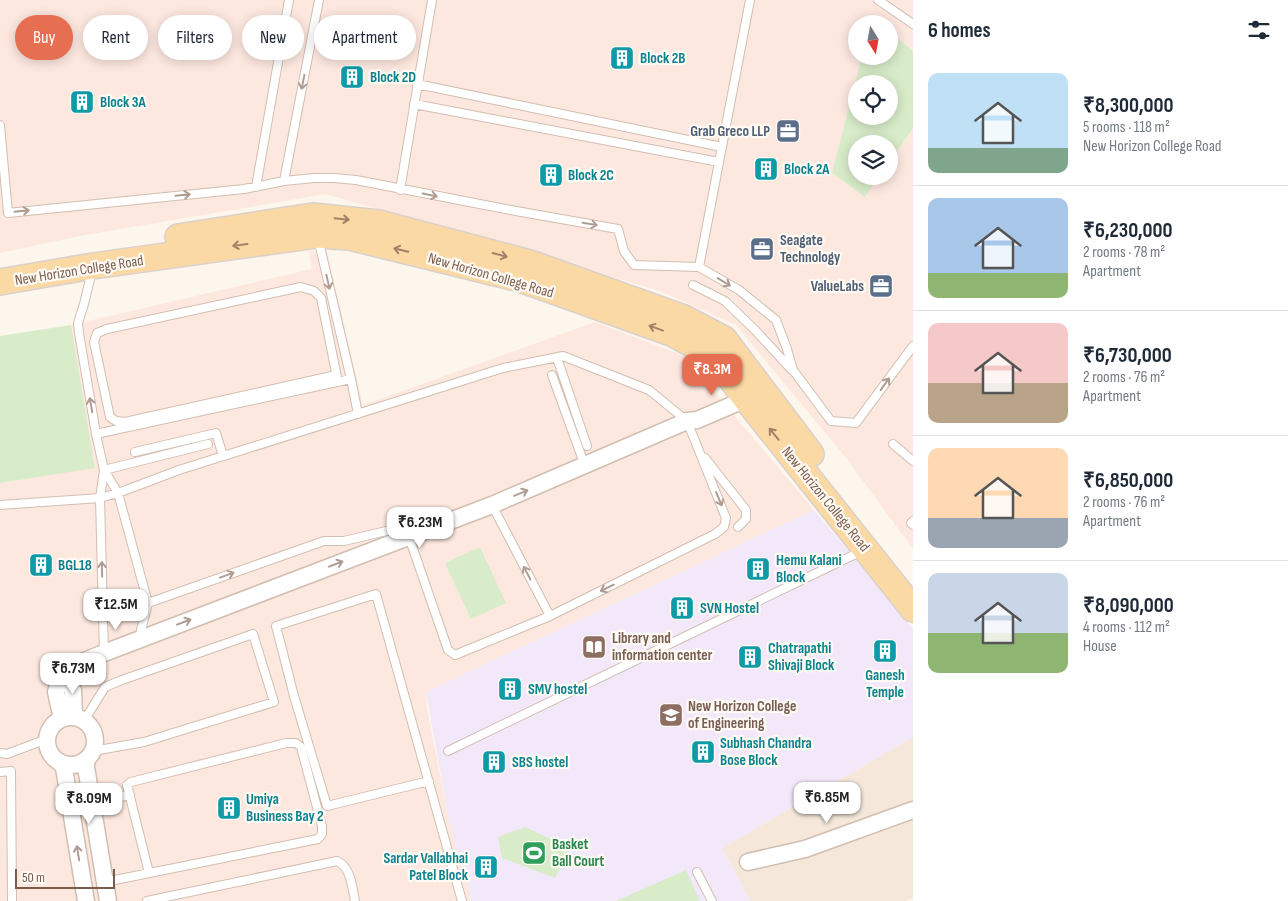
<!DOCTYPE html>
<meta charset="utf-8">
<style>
:root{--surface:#fff;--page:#f2f2f3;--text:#1f2937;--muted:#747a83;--line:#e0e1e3;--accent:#e76f51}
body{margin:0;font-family:"Sofia Sans Condensed",sans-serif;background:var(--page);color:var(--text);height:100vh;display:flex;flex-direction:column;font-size:19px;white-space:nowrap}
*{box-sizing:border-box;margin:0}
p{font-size:16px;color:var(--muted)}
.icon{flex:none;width:28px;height:28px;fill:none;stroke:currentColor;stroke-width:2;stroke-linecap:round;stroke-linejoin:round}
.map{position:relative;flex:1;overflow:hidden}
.panel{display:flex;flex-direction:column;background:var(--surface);width:375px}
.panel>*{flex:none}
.guide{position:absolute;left:15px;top:15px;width:475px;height:45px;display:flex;gap:10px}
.needle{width:32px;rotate:169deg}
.buttons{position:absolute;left:848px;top:15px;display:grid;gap:10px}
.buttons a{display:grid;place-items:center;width:50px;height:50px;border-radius:50%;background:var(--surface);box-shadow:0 2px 12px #0003;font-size:25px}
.scale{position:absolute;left:15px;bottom:12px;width:100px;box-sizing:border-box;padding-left:5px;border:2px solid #7a5c4d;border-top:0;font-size:14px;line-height:18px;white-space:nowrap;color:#7a5c4d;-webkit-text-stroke:4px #fffaf3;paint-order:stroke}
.price{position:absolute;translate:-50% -42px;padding:0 11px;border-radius:10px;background:#fff;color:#222;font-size:16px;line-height:32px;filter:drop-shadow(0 1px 2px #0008)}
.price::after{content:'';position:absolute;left:50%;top:30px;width:15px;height:11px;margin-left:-8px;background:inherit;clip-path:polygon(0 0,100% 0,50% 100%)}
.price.current{background:var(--accent);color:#fff}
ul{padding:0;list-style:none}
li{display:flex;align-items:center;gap:15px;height:125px;padding:0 15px}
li+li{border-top:1px solid var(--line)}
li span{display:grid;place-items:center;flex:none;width:140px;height:100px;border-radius:10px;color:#555}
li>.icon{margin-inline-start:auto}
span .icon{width:60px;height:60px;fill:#fffc;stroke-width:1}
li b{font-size:21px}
h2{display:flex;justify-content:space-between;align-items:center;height:60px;padding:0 15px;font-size:21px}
.pill{padding:0 18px;border-radius:22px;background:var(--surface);box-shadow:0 2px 12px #0003;font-size:18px;line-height:45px}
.pill.current{background:var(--accent);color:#fff}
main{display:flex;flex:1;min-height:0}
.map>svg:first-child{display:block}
</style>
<main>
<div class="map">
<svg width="913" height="901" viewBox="0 0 913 901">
<rect width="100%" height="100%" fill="#fdf6ec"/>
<path fill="#f5e8da" d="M913,737V898L906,901H750L722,848Z"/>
<path fill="#fde8e0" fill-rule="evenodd" d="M0,0H913V549L846,458L736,325L660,291L326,194L85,235L0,253ZM856,24H889V56H856ZM856,84H889V116H856ZM856,144H889V176H856Z
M309,251L327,252L363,405L595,322L684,356L814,510L426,692L427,709L448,815L471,901H0V483L95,467L71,325L312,269Z"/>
<path fill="#f3e8fa" d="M814,510L913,629V737L722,848L750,901H471L448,815L426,692Z"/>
<path fill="#d8ecc9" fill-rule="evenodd" d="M889,31L913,51V128L889,163V144H856V176H879L865,197L832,173L862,56H889ZM856,84H889V116H856Z
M71,325L95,468L0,483V336Z
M480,547L506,603L471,619L445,563Z
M525,827L570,848L555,878L502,858L498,837Z
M686,870L700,901H616Z"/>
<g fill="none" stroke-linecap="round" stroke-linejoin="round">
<defs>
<path id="service" d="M878,0L913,24
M417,84L722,147
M414,104L719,162
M0,125L8,213L244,189L284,181L314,178H334L356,180L516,211L618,229L624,251L634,265L699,267L739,290L776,320L787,349L793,370L831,421L856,423L913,346
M284,181L319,0
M256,187L289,0
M400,190L432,0
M699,267L750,0
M92,271L84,304L78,323L79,333L96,434L104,470L118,493L148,603L139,638
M693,285L725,301L755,330L791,369
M557,358L587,446
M336,375L125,422L116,421L110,417L94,342L97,333L107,329L301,287L314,291L321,298L338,382
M552,375L585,466
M351,379L358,414
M96,434L351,379L318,238
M893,444L913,461
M135,452L216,433L223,456
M705,458L746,510V519L738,527
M104,470L208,444
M0,505L100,498L118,493L179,470L503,368L563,356L649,390L687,421L726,518L724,527L715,534L550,616L455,655L448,650L409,537L404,530L399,528L344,541H324L148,603
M492,505L550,616
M913,521L911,523L913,525
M104,653L100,498L104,470
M84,721L105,687L122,680L253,634L274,702L144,742L93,751
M448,751L862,551
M0,753L7,754L47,739
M0,772L11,771L12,901
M429,781L327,806L294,696L276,626L376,594L462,901
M91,803L130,795
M697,872L712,901
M105,882L318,839L322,834V826L301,747L296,743H286L131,782L127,785L149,873
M147,901L337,861C351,867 352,887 355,901"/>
<path id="minor" d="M65,669L73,690L74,717
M47 741a24 24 0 1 1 48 0a24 24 0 1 1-48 0Z
M62,719L56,692L65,669L104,653L492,505L687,421L697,420L746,399
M86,760V767L108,901
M60,762L64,768L86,901
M748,862L805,849L913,810"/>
<path id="primary" d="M178,237L313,216L379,223L530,263L684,318L724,339L811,454
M0,282L93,266L317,235L349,237L520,279L671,333L714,356L746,399L913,609"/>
</defs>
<use href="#service" stroke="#d1beb0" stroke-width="10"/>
<use href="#minor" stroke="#d1beb0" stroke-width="19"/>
<use href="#primary" stroke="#dad1cd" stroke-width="28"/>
<use href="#service" stroke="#fff" stroke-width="8"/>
<use href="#minor" stroke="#fff" stroke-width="16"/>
<use href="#primary" stroke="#fbd9a5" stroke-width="25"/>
</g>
<defs><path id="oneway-shaft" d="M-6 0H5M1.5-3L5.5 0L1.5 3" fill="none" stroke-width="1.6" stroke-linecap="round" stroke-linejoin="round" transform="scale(1.25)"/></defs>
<g stroke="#af9d94">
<use href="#oneway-shaft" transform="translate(303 82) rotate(101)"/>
<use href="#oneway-shaft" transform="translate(183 195) rotate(-6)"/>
<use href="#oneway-shaft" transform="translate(430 195) rotate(11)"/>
<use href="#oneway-shaft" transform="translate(22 211) rotate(-6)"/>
<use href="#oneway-shaft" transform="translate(590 224) rotate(10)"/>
<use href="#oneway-shaft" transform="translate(328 282) rotate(77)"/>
<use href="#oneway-shaft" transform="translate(724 282) rotate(31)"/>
<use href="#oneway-shaft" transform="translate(885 384) rotate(-54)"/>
<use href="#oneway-shaft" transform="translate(91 405) rotate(-100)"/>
<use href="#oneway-shaft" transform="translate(521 493) rotate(-23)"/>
<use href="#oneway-shaft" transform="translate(719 499) rotate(67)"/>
<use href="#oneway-shaft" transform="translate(336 564) rotate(-21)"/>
<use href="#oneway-shaft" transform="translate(102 569) rotate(-91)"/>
<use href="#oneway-shaft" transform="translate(527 573) rotate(-118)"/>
<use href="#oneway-shaft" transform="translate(227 575) rotate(-20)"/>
<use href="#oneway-shaft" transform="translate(607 588) rotate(154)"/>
<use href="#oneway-shaft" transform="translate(184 622) rotate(-21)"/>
<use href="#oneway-shaft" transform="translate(78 853) rotate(-99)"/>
</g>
<g stroke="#a18267">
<use href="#oneway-shaft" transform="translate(342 219) rotate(6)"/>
<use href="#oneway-shaft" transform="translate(240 245) rotate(172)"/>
<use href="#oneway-shaft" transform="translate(401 250) rotate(-166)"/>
<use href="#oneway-shaft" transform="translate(500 255) rotate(15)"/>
<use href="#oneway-shaft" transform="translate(656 328) rotate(-160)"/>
<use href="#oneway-shaft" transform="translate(774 434) rotate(-129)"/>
</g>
<defs>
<symbol id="building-square" viewBox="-11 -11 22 22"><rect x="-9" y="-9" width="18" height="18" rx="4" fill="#0f9aa8" stroke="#fffaf3"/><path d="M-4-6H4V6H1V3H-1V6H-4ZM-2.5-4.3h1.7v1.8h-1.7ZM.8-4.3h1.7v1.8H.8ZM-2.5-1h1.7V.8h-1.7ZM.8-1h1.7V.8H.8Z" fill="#fff"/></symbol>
<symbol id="office-square" viewBox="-11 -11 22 22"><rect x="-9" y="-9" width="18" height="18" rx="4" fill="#5c6f8a" stroke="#fffaf3"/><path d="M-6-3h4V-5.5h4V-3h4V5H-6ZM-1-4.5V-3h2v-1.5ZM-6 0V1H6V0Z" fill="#fff"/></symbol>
<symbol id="library-square" viewBox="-11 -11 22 22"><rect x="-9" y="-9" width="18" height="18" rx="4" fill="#8d6e63" stroke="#fffaf3"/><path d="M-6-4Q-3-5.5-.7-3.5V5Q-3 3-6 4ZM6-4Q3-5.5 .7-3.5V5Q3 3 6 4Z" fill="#fff"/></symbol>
<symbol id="university-square" viewBox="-11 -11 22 22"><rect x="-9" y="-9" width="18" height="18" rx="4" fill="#8d6e63" stroke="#fffaf3"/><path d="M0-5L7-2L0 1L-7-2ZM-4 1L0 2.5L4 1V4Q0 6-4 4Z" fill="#fff"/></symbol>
<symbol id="stadium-square" viewBox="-11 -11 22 22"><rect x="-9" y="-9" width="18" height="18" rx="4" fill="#2e9e5b" stroke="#fffaf3"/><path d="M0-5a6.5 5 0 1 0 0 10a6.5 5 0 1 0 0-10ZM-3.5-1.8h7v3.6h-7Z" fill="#fff"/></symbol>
</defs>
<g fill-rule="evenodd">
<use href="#building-square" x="608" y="44" width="28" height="28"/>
<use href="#building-square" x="338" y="63" width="28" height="28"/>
<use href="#building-square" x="68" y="88" width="28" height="28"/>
<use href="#office-square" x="774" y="117" width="28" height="28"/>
<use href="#building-square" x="752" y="155" width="28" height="28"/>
<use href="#building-square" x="537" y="161" width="28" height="28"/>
<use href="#office-square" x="748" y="235" width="28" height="28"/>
<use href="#office-square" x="867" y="272" width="28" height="28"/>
<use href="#building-square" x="27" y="551" width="28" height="28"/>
<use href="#building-square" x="744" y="555" width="28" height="28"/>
<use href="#building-square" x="668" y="594" width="28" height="28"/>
<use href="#library-square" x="580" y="633" width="28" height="28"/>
<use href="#building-square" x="871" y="637" width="28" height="28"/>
<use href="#building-square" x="736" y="643" width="28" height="28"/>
<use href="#building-square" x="496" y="675" width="28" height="28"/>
<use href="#university-square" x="657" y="701" width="28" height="28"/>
<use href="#building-square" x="689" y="738" width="28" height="28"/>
<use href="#building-square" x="480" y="748" width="28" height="28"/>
<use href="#building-square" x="215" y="794" width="28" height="28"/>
<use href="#stadium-square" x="520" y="839" width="28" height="28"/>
<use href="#building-square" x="472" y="853" width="28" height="28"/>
</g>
<g text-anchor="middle" stroke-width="4.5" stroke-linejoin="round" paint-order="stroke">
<g font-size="15" font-weight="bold" fill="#0d838f" stroke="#fffaf3" text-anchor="start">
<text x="640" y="63">Block 2B</text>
<text x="370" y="82">Block 2D</text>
<text x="100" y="107">Block 3A</text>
<text x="784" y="174">Block 2A</text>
<text x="568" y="180">Block 2C</text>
<text x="776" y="565">Hemu Kalani<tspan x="776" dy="17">Block</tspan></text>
<text x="58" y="570">BGL18</text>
<text x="700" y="613">SVN Hostel</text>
<text x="768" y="653">Chatrapathi<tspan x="768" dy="17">Shivaji Block</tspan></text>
<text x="885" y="680" text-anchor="middle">Ganesh<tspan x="885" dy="17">Temple</tspan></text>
<text x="528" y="694">SMV hostel</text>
<text x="720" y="748">Subhash Chandra<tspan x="720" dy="17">Bose Block</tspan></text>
<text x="512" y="767">SBS hostel</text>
<text x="246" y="804">Umiya<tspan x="246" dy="17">Business Bay 2</tspan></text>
<text x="468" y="863" text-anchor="end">Sardar Vallabhai<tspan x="468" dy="17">Patel Block</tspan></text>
</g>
<g font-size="15" font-weight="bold" fill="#4e5e75" stroke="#fffaf3" text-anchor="end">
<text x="770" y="136">Grab Greco LLP</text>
<text x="780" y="245" text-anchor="start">Seagate<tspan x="780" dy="17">Technology</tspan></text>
<text x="864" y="291">ValueLabs</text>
</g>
<g font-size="15" fill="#7a5c4d" stroke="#fffaf3">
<text transform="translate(79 270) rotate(-9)" y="5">New Horizon College Road</text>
<text transform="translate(491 275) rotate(16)" y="5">New Horizon College Road</text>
<text transform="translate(826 499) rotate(51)" y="5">New Horizon College Road</text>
</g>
<g font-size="15" font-weight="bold" fill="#785e54" stroke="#fffaf3" text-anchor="start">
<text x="612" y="643">Library and<tspan x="612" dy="17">information center</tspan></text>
<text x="688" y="711">New Horizon College<tspan x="688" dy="17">of Engineering</tspan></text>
</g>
<g font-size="15" font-weight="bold" fill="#27864d" stroke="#fffaf3" text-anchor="start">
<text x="552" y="849">Basket<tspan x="552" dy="17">Ball Court</tspan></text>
</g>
</g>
</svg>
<div class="buttons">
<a><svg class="needle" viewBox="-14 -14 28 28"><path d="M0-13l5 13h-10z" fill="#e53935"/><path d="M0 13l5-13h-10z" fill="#747a83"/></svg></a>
<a><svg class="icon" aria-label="locate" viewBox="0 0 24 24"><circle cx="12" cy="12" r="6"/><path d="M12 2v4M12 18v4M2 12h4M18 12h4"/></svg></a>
<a><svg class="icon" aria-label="layers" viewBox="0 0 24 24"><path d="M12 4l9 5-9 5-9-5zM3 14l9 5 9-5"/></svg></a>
</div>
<div class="scale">50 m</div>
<b class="price current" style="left:712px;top:396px">₹8.3M</b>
<b class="price" style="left:420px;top:549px">₹6.23M</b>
<b class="price" style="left:116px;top:631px">₹12.5M</b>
<b class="price" style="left:73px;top:695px">₹6.73M</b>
<b class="price" style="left:827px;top:824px">₹6.85M</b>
<b class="price" style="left:89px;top:825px">₹8.09M</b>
<div class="guide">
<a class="pill current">Buy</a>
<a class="pill">Rent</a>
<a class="pill">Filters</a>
<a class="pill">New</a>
<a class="pill">Apartment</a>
</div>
</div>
<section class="panel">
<h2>6 homes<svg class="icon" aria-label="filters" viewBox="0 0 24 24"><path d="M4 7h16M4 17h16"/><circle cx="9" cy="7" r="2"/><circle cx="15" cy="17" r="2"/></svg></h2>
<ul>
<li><span style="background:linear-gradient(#bfe0f5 75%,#7fa58c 0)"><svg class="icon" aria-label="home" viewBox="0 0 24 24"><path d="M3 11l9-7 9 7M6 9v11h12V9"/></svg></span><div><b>₹8,300,000</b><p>5 rooms · 118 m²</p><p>New Horizon College Road</p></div></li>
<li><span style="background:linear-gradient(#a9c7e8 75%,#8fb573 0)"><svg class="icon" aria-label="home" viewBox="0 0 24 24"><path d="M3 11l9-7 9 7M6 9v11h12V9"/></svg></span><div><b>₹6,230,000</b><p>2 rooms · 78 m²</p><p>Apartment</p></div></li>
<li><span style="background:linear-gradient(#f6c9c9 60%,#b9a48a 0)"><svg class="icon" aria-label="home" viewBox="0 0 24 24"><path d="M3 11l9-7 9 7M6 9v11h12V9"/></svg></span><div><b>₹6,730,000</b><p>2 rooms · 76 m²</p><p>Apartment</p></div></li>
<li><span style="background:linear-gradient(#ffd9b3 70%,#9aa5b1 0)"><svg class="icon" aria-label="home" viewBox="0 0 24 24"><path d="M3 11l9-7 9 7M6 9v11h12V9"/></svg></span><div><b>₹6,850,000</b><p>2 rooms · 76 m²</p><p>Apartment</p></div></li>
<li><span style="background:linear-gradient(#c9d6e8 60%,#8fb573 0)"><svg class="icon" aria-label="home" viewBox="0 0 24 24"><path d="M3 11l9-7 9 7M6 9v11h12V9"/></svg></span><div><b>₹8,090,000</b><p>4 rooms · 112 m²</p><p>House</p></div></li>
</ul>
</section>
</main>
